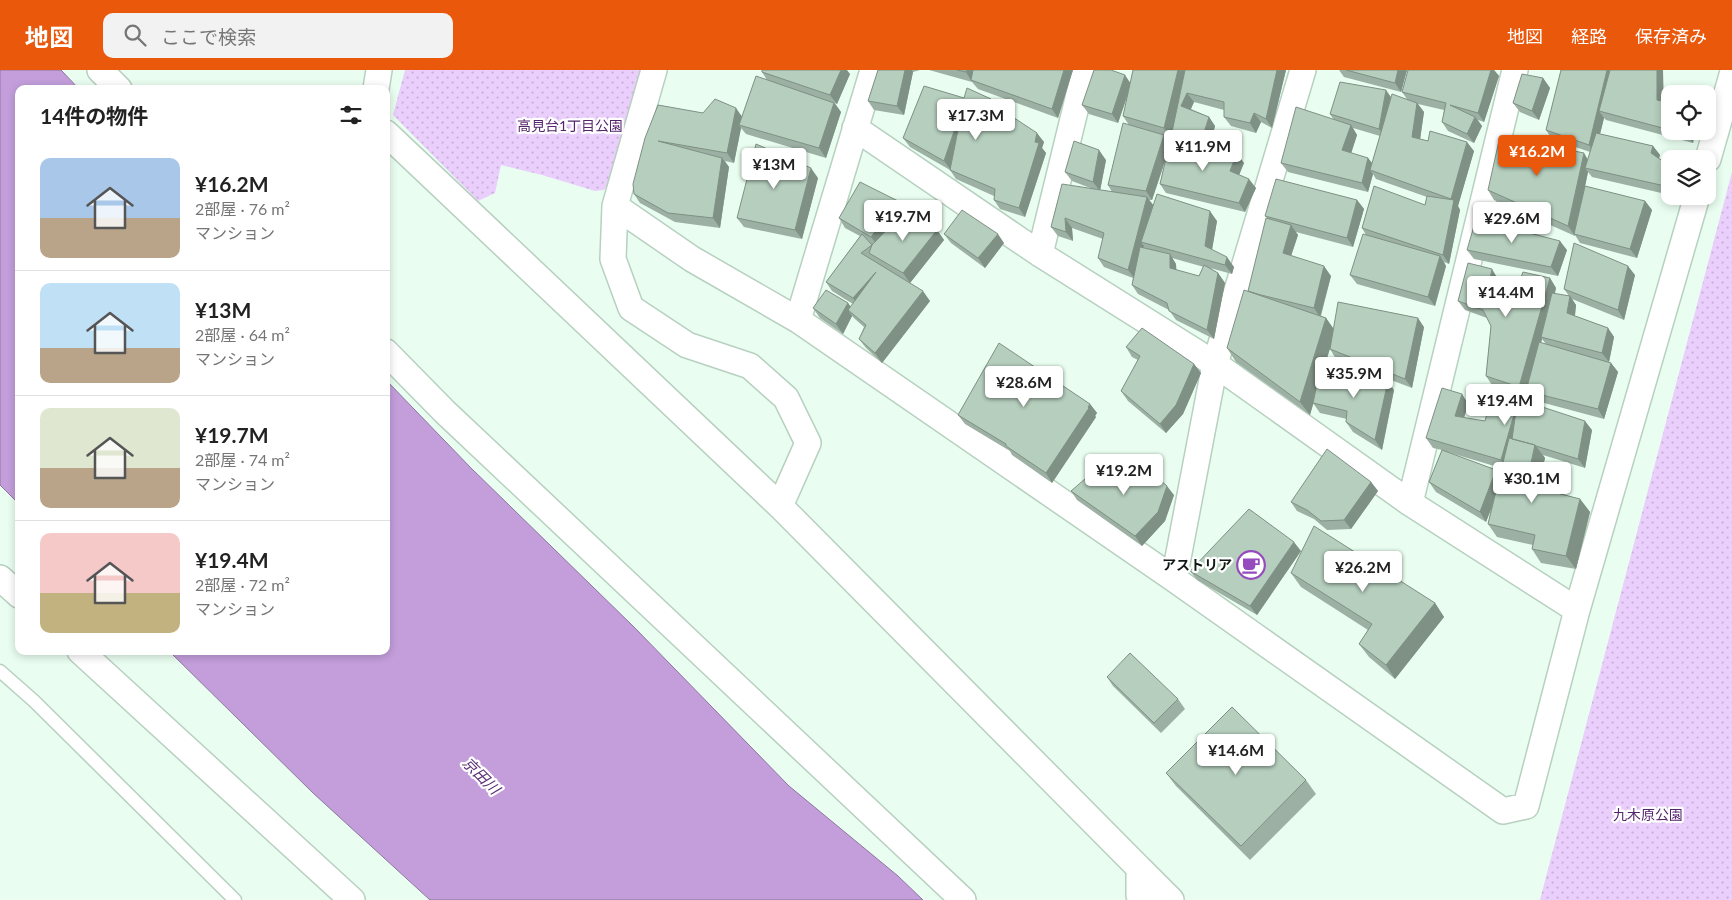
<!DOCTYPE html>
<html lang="ja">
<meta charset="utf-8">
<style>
:root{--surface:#fff;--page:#f2f2f2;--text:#222;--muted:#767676;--line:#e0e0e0;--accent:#ea580c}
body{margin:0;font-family:Lato,"Noto Sans JP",sans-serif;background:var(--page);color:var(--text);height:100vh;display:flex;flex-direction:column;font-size:19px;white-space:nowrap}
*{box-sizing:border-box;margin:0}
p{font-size:16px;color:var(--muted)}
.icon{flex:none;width:28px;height:28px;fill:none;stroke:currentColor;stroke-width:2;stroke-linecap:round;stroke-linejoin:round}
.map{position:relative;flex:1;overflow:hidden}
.sheet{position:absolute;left:15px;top:15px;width:375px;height:570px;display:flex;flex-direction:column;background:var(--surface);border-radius:10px;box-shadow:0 2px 8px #0003}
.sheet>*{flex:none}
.controls{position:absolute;left:1661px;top:15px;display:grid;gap:10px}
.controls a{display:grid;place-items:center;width:55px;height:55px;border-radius:10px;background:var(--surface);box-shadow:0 2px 8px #0003;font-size:25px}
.price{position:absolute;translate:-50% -42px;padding:0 11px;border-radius:5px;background:#fff;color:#222;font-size:16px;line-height:32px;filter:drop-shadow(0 1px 2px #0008)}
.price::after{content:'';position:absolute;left:50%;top:30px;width:15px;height:11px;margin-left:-8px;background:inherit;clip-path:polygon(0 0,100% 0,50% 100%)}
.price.active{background:var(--accent);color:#fff}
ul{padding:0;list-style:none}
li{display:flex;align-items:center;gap:15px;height:125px;padding:0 25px}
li+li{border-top:1px solid var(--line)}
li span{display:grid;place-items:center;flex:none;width:140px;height:100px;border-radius:10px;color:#555}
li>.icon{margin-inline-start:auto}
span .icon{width:60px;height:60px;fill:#fffc;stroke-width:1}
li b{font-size:21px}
h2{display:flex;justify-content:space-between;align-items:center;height:60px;padding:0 25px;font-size:21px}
header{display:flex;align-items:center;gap:30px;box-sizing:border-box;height:70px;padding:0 25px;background:var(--accent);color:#fff}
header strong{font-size:24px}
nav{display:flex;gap:28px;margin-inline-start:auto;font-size:18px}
.search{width:350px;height:45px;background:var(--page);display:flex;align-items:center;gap:12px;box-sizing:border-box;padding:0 18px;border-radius:10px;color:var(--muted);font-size:19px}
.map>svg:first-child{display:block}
</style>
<header>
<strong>地図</strong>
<div class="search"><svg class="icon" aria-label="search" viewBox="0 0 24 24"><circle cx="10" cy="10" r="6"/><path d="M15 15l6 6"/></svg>ここで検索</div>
<nav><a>地図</a><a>経路</a><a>保存済み</a></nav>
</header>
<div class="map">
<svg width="1732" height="830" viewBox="0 0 1732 830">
<defs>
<pattern id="park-dots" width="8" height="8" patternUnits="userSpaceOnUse" patternTransform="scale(1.25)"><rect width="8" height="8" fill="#eacefc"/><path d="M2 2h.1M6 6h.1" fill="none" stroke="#c8b0d7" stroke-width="1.8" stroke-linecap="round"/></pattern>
</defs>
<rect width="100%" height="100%" fill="#e9fef0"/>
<path fill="url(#park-dots)" d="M405,0H642L612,111L604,120L595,121L542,105L501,95L495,123L478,131L393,45Z
M1732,102V830H1540L1542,822Z"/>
<path fill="#c39edb" stroke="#8d769f" d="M0,0H61L79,19H19V434L0,415Z
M386,310L471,398L634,557L789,716L898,806L923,830H430L313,723L169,581H386Z"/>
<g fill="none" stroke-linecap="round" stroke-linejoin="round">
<defs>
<path id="lane" d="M0,601L34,631L235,830"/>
<path id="street" d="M100,0L119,19
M654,0L615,136L613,189L631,238L687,275L750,296L786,328L808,373L780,436
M376,19L379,0
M855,58L1040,184L1215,294L1410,433L1577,540
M386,63L780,436L1139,798V825L1142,830
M1708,89L1732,5
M615,136L692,189L798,250L1174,509L1503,741L1526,736L1577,540L1697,126
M1040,184L1085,0
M798,250L873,0
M386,282L445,342L963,830
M1410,433L1515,0
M0,508L19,525
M1174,509L1215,294L1303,0
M80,581L352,830
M1139,798L1171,830"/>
</defs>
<use href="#lane" stroke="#b7d0c0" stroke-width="15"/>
<use href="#street" stroke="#b7d0c0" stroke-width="28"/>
<use href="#lane" stroke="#fff" stroke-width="12"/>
<use href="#street" stroke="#fff" stroke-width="25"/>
</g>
<path fill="#9cb1a3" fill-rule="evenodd" d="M878,0H920L913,2L904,45L874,40L868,31Z
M929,0H1073L1058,48L978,19L972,12Z
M1133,0H1286L1272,58L1261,52L1256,63L1231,56L1224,47V40L1194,32L1191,39L1209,47L1215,56L1209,78L1244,93L1239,105L1256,118L1245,142L1166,123L1160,114L1165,92L1152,130H1149L1153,135L1217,151L1212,180L1234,197L1232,204L1210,198L1218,203L1225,213L1214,269L1176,250L1169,240L1138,224L1132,215L1133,208L1104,197L1098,188L1103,169L1072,158L1073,171L1058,166L1051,157L1093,119L1072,111L1065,102L1106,90L1100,120L1112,122L1108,115L1129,55L1123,46L1128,25L1118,53L1089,44L1082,35L1130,13ZM1172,62L1179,71L1198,76L1169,73L1164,66L1171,68ZM1172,188L1204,197L1199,206L1176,200V194Z
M1339,0H1407L1401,22L1344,7Z
M1408,0H1494L1499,6L1484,52L1478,50L1482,56L1474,73L1448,61L1442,52L1444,40L1418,34L1424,42L1420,69L1474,81L1458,136L1460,140L1449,194L1444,192L1446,196L1435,236L1357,214L1350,205L1366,165L1362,158L1425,135L1427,127L1376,109L1373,104L1368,122L1288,102L1281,93L1334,50L1330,44L1391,27L1407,29L1402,22ZM1353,58L1380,66L1372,93L1368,88L1351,83L1357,65Z
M1561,0L1670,33V61H1695L1693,73L1606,50L1604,48L1600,64L1653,76L1660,85L1659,89L1670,96V125L1592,107L1588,102L1584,121L1645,131L1652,140L1637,188L1580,173L1575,165V166L1494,130L1488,120L1588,89L1590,82L1552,69L1546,60Z
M762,2L850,4L837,34L835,33L841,42L826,88L746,64L741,58L734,93L725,91L729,97L720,158L675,152L640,133L634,124L645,68L703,43L742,46L767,10Z
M1543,8L1550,18L1539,50L1520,42L1513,33Z
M964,28L991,29L997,36L1044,72L1042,78L1046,83L1025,147L1000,139L994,130V126L956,109L950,100L910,77L903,68Z
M818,108L802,169L744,157L737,148Z
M1357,130L1364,139L1353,177L1296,162L1298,165L1291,186L1331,206L1321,246L1326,248L1333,258L1424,257L1412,318L1336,289L1330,279L1323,301L1357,313L1394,320L1382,380L1353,362L1346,352L1347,349L1320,343L1313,333L1310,345L1236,292L1227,278L1248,221L1267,148L1265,146Z
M898,131L904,140L901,145L911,152L937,160L944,170L910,213L930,231L882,293L866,278L859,269L864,257L855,249L852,246L843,264L820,248L813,238L848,233L851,237L853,234L832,221L826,212L860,166L845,158L839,148Z
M944,164L1004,173L985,198L951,173Z
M1467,180H1567L1558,206L1474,189Z
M1635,205L1624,250L1572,229L1576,235L1575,246L1608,258L1614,267L1609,292L1611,293L1618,302L1604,349L1533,330L1527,322L1525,326L1520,324L1525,331L1592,360L1585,398L1543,385L1545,388L1538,418L1580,429L1590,442L1576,499L1541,493L1532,479L1533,475L1497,467L1488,454L1491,439L1486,452L1436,422L1429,412L1442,380L1433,378L1426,368L1462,324L1468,334L1464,348L1485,351L1512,322L1492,315L1486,306L1491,256L1487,248L1465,240L1458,231L1498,209V210L1518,215L1550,208L1556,218L1555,224L1569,226L1564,219ZM1542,269L1546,274L1541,273ZM1444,381L1501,398L1500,405L1496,400Z
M1126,277L1194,294L1201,303L1183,344L1166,363L1128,331L1121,321L1138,290L1132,287Z
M1090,334L1097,343L1095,346L1096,347L1052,413L1012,385L1010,381L965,354L958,345Z
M1371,412L1378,421L1351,459L1327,460L1314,449L1297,441L1291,432Z
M1071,421L1174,425L1165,451L1142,476L1077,430Z
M1301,481L1257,545L1197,510L1190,501Z
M1291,503L1435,533L1444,547L1395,609L1369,587L1359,574L1368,560L1301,517Z
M1107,607L1178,629L1185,639L1161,663L1113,616Z
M1166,703L1306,710L1316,724L1250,790L1176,716Z"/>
<path fill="#7f9084" d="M841,0H847L850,4L837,34L830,25Z
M905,0H912L913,2L904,45L897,36Z
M967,0H976L971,10L972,12L966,2Z
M1064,0H1073L1058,48L1052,39Z
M1178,0H1187L1171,68L1164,58Z
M1277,0H1286L1272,58L1266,49Z
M1398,0H1407L1401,22L1395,13Z
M1491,0H1494L1499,6L1484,52L1478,43Z
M1607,0H1614L1599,41L1604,48L1595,84L1589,75Z
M1657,0H1663L1664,39L1657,30Z
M1125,5L1131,14L1118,53L1112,44Z
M1543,8L1550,18L1539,50L1532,41Z
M1386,20L1393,30L1386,68L1379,59Z
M1187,23L1194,32L1188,45L1181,36Z
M991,29L998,38L990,32Z
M834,33L841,42L826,88L819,78Z
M1417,33L1424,42L1419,77L1412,67Z
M963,35L951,100L944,91Z
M736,38L743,48L739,55L741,58L734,93L727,83Z
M1254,43L1261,52L1256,63L1250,53Z
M1209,47L1215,56L1209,79L1202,69Z
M1475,47L1482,56L1474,73L1467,64Z
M1351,55L1357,65L1349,90L1342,80Z
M1687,61H1695L1693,73L1686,64Z
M1037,63L1044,72L1042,78L1046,83L1025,147L1019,138Z
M1164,65L1170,75L1152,130L1146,121Z
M1467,72L1474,81L1458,136L1460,140L1449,194L1443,185L1453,132L1451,129Z
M1653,76L1660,85L1657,93L1651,83Z
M1099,80L1106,90L1100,121L1093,112Z
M1237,83L1244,93L1237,110L1230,101Z
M1584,83L1590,93L1585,98L1588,102L1575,164H1574L1575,166L1568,156Z
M722,88L729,97L720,158L713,148Z
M1368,88L1375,97L1370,100L1373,104L1368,122L1362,113Z
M811,98L818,108L802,169L795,160Z
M1670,100V123L1665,116Z
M1249,109L1256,118L1245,142L1239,133Z
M1147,127L1154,136L1141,172L1144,176L1135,209L1128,200Z
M1357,130L1364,139L1353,177L1347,168Z
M898,131L904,140L878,176L871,167Z
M1645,131L1652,140L1637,188L1630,179Z
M1210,141L1217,151L1211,185L1205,176Z
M1065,148L1072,158L1073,171L1066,162Z
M1291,155L1298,165L1289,192L1283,183Z
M937,160L944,170L910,213L903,203Z
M998,164L1004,173L985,198L978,188Z
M1560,171L1567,180L1558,206L1551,197Z
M1170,184L1176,194L1177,207L1170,198Z
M1440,186L1446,196L1435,236L1428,227Z
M1227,187L1234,197L1232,204L1225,195Z
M1324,196L1331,206L1320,247L1314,238Z
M1628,196L1635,205L1624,250L1618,240Z
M1492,199L1498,209L1496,218L1490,209Z
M876,202L859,237L853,228Z
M1218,203L1225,213L1214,269L1207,260Z
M1550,208L1556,218L1542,267H1541L1542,269L1525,326L1519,317Z
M923,221L930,231L882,293L875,283Z
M1570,226L1576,235L1574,253L1567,243Z
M848,233L854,242L848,240L852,246L843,264L836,254Z
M1326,248L1335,261L1310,345L1300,332Z
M1418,248L1424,257L1412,318L1405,309Z
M1608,258L1614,267L1609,292L1602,283Z
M1611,293L1618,302L1604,349L1598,339Z
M1194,294L1201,303L1183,344L1166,363L1160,354Z
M1388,311L1394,320L1382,380L1375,370Z
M1519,323L1526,333L1518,329Z
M1462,324L1468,334L1462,355L1455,346Z
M1090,334L1097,343L1095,346L1096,347L1052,413L1046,403Z
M1517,334L1523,343L1508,399L1501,390Z
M1585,351L1592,360L1585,398L1578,389Z
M1535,375L1545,388L1535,428L1526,415Z
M1496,400L1503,409L1486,452L1480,442Z
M1371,412L1378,421L1351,459L1344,450Z
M1167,416L1174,425L1165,451L1142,476L1135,466Z
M1580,429L1590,442L1576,499L1566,486Z
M1294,472L1301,481L1257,545L1250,536Z
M1435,533L1444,547L1395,609L1386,595Z"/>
<path fill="#b5cebd" stroke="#7f9084" d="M762,0H841L830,25L762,2Z
M878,0H905L897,36L868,31Z
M957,0H967L966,2Z
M973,0H1064L1052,39L971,10Z
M1094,0H1111L1125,5L1112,44L1082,35Z
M1133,0H1178L1164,58L1123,46Z
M1185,0H1277L1266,49L1254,43L1250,53L1224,47V32L1187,23L1181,36L1209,47L1202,69L1172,62Z
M1346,0H1398L1395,13Z
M1408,0H1491L1478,43L1450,35L1475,47L1467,64L1442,52L1446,33L1402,22Z
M1561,0H1607L1589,75L1546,60Z
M1610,0H1657V30L1670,33V60L1599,41Z
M1522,4L1543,8L1532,41L1513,33Z
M756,6L834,33L819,78L739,55Z
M1340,12L1386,20L1379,59L1330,44Z
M924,16L964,28L967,18L991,29L990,32L1037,63L1035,72L1039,73L1019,138L994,130L995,119L950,100L963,35L944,91L903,68Z
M1392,24L1417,33L1412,67L1428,71L1430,61L1467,72L1451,129L1370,100Z
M715,29L736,38L727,83L658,71L722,88L713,148L668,143L634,124L633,114L645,68L658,35L703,43Z
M1296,37L1351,55L1342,80L1368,88L1362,113L1281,93Z
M1123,53L1164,65L1146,121L1108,115Z
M1677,61H1687L1686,64Z
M1596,63L1653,76L1651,83L1670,96V100L1665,116L1585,98Z
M1500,66L1584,83L1568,156L1488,120Z
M1074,71L1099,80L1093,112L1065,102Z
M1170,71L1237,83L1230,101L1249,109L1239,133L1160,114Z
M756,74L811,98L795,160L737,148Z
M1276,109L1357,130L1347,168L1265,146Z
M860,112L898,131L871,167L839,148Z
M1062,114L1147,127L1128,200L1098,188L1104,163L1065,148L1066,162L1051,157Z
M1374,116L1425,135L1427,126L1454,130L1443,185L1362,158Z
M1585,116L1645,131L1630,179L1574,164Z
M1157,124L1210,141L1205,176L1227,187L1225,195L1141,172Z
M962,140L998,164L978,188L944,164Z
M922,142L937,160L903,203L869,183L872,175L902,144L911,152Z
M1266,148L1291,155L1283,183L1324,196L1314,238L1261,225L1248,221Z
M1476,149L1560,171L1551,197L1467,180Z
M862,164L872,175L861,183L923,221L875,283L859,269L866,255L848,240L876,202L853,228L826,212Z
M1363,164L1440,186L1428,227L1350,205Z
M1574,173L1628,196L1618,240L1564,219Z
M1140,177L1170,184V198L1199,206L1204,195L1218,203L1207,260L1169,241L1167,233L1132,215Z
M1468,193L1492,199L1490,209L1518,215L1523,202L1550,208L1519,317L1486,306L1491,256L1483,240L1458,231Z
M826,220L848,233L836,254L813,238Z
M1244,220L1326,248L1300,332L1227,278Z
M1552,223L1570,226L1567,243L1608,258L1602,283L1541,267Z
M1338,232L1418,248L1405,309L1330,279Z
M1142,258L1194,294L1176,335L1160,354L1121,321L1140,286L1126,277Z
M1539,272L1611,293L1598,339L1526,321Z
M999,273L1090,334L1088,337L1089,338L1046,403L1006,376V374L958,345Z
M1359,299L1388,311L1375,370L1346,352L1347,341L1313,333L1320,300L1357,313Z
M1442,318L1462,324L1455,346L1485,351L1494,318L1519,323L1518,329L1585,351L1578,389L1536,376L1535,375L1512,369L1517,334L1501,390L1426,368Z
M1509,368L1535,375L1526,415L1580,429L1566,486L1532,479L1535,465L1488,454Z
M1327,379L1371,412L1344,450L1321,451L1307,440L1291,432Z
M1442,380L1496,400L1480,442L1429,412Z
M1136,389L1167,416L1158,442L1135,466L1071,421L1100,396L1116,410Z
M1249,439L1294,472L1250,536L1190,501Z
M1314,456L1435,533L1386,595L1359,574L1372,554L1291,503Z
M1130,583L1178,629L1154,653L1107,607Z
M1232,637L1306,710L1241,776L1166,703Z"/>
<defs>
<symbol id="cafe-ring" viewBox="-11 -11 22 22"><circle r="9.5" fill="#fff" stroke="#954bbd" stroke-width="1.5"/><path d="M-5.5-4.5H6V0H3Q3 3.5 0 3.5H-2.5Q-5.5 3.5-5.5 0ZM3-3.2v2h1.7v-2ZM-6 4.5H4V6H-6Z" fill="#954bbd"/></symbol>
</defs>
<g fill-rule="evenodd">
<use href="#cafe-ring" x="1235" y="479" width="32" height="32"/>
</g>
<g text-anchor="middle" stroke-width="4.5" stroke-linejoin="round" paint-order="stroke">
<g font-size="14" fill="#54256d" stroke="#fff">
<text x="570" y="61">高見台1丁目公園</text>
<text x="1648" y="750">九木原公園</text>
</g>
<g font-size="14" font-weight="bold" fill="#101914" stroke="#fff" text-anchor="end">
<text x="1232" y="500">アストリア</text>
</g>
<g font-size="15" font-style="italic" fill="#5a2c74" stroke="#fff">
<text transform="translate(481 706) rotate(45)" y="5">京田川</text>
</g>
</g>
</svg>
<div class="controls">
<a><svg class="icon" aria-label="locate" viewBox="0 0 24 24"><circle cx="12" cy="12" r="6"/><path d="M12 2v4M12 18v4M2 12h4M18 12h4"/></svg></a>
<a><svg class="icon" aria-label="layers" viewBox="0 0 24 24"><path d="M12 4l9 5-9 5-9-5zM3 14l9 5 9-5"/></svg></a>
</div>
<b class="price" style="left:976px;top:71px">¥17.3M</b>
<b class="price" style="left:1203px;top:102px">¥11.9M</b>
<b class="price active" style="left:1537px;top:107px">¥16.2M</b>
<b class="price" style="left:774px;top:120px">¥13M</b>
<b class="price" style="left:903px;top:172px">¥19.7M</b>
<b class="price" style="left:1512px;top:174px">¥29.6M</b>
<b class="price" style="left:1506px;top:248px">¥14.4M</b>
<b class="price" style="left:1354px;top:329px">¥35.9M</b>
<b class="price" style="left:1024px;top:338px">¥28.6M</b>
<b class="price" style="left:1505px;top:356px">¥19.4M</b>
<b class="price" style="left:1124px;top:426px">¥19.2M</b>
<b class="price" style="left:1532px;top:434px">¥30.1M</b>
<b class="price" style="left:1363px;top:523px">¥26.2M</b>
<b class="price" style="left:1236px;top:706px">¥14.6M</b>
<section class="sheet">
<h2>14件の物件<svg class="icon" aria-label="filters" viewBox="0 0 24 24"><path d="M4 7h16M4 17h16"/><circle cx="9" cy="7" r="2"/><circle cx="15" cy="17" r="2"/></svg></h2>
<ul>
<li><span style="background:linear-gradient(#a9c7e8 60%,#b9a48a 0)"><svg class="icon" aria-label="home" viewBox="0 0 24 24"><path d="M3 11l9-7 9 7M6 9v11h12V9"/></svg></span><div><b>¥16.2M</b><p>2部屋 · 76 m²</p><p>マンション</p></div></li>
<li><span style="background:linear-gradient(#bfe0f5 65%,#b9a48a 0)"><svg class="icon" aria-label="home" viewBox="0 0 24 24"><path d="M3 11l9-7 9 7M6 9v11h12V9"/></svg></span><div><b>¥13M</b><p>2部屋 · 64 m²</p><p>マンション</p></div></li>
<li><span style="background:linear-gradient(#dfe7d0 60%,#b9a48a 0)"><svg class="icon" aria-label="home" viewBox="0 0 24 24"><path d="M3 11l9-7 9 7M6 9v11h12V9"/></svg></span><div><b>¥19.7M</b><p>2部屋 · 74 m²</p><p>マンション</p></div></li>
<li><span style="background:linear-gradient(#f6c9c9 60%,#c2b280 0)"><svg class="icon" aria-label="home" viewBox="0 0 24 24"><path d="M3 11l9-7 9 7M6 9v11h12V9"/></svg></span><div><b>¥19.4M</b><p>2部屋 · 72 m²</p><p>マンション</p></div></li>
</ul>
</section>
</div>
